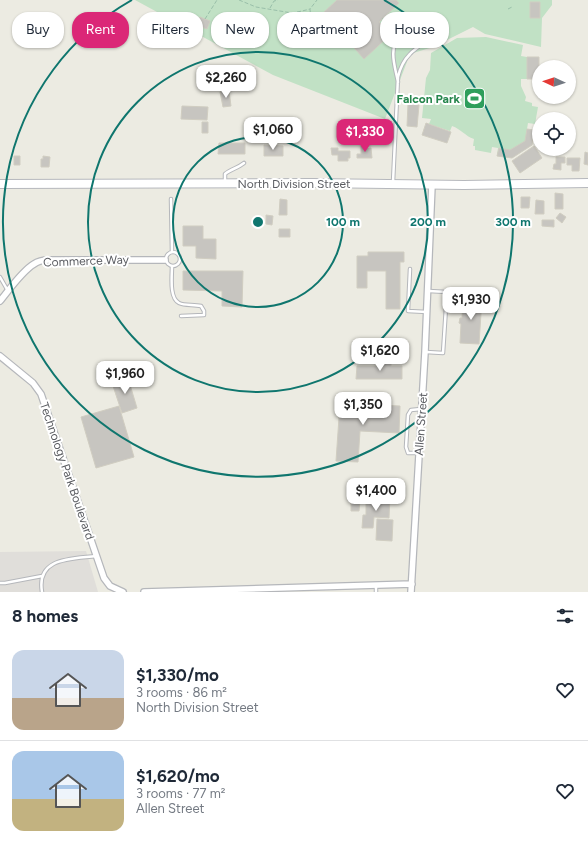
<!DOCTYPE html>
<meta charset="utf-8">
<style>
:root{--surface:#fff;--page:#f2f2f3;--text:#1f2937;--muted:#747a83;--line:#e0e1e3;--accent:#db2777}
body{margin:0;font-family:Figtree,sans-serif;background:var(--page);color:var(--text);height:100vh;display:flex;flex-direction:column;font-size:15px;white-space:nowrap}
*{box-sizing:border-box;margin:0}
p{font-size:13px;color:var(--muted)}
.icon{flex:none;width:22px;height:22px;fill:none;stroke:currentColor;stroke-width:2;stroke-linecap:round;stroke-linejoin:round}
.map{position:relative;height:592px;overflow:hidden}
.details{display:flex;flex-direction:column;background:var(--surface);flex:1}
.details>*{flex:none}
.banner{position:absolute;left:12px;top:12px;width:564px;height:36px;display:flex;gap:8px}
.needle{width:26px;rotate:273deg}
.fabs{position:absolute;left:532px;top:60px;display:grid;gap:8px}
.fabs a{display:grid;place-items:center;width:44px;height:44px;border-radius:50%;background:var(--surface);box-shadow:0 1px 3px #0004;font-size:20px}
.price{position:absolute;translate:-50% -34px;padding:0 9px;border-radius:8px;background:#fff;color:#222;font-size:13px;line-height:26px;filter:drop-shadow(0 1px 2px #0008)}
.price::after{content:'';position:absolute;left:50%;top:24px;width:12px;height:9px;margin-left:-6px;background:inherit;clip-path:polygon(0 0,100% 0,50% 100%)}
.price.on{background:var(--accent);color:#fff}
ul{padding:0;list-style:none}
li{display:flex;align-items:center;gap:12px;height:100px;padding:0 12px}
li+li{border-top:1px solid var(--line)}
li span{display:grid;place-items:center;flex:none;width:112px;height:80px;border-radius:12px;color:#555}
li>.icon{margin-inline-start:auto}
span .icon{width:48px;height:48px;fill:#fffc;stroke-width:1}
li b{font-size:17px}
h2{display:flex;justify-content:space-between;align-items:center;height:48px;padding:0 12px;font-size:17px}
.chip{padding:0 14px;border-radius:16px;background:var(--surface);box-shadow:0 1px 3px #0004;font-size:14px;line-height:36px}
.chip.on{background:var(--accent);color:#fff}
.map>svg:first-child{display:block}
</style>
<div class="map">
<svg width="588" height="592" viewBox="0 0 588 592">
<rect width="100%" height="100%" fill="#ecebe2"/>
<path fill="#e0deda" d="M86,551L98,592H0V552Z"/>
<path fill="#c1e1c5" d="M135,0H552V5L542,18L541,47L485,34L473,27L433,47L410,54L385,119L273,75Z
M486,37L523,45L521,56L527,57V79H521V86L526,97L525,101L532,103V106L538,107L535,124L528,123L527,129L534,130L532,145L512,158L497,156L498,148L492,147L491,153L475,150V146H473L474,139C465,136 461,129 452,126L450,131L429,124L431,119L422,118L426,78L430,70L431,53L457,38Z"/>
<path fill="#c7c5c0" stroke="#d0cdc1" d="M337,0H396L399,3L379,22L391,34L364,59L323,13Z
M530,2H540V18H530Z
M200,17L210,21L207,29L196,25Z
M527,57H539V79H527Z
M229,91L231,106L223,107L220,92Z
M408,104L419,105L417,127L407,126Z
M182,106L208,107L207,120L181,119Z
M202,122H208V133H202Z
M426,123L451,132L447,143L422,135Z
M527,129L534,130L532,145L512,158L497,156L499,148L510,150L525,141Z
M219,143H245V154H218Z
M264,145L283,146V156H264Z
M361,146H366V149L371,148L372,158H357V154H361Z
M534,146L542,158L520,173L512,161Z
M331,148H338V151H350V158H348V161H338V155H332Z
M585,152L588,153V165L584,164Z
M14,156H20V165H14Z
M43,156L50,157L49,167H41V159H43Z
M556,157H565V163H561V170L553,169L554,164H556Z
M567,158H580L579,171H572V165H567Z
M555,193L563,194V209H555Z
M521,197H530L529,208H521Z
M280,199L287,200V215H279Z
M536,200L544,201V214H535Z
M560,213L566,217L562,223L556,218Z
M266,215L273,216L272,225L266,224Z
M542,220H554V227L542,226Z
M183,226H203V239H216V259L196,258V246H183Z
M279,229H290V237H279Z
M368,252H404V262H400V309H386V271H367V288H357V256H368Z
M183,271H243L242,307L222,306V291L183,290Z
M463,297L482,298L479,344L460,343L461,324L459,323L460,318H462Z
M382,363H391V366H402V379H356L357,366H382Z
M128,378L137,408L122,413L112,383Z
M340,403L400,406L399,433L360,431L358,462L336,461Z
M119,406L134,457L96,468L81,417Z
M378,497H390L389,518L374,517L373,528H362L363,515H366V502L378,503Z
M351,500L360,501L359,511H351Z
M377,519L393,520L392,541L376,540Z"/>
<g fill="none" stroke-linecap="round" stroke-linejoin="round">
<defs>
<path id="lane" d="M225,181V174C231,169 238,168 244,163
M393,182L398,77C400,68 403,61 410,54C416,47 422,48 422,37C419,33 414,30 408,31C405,32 402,34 400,36C388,49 395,66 398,82
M171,199L172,252
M166 259a7 7 0 1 1 14 0a7 7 0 1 1-14 0Z
M172,266C172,276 169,298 179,303C185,306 194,304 201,306L204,311V315L181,316
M410,269L408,311L427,312
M0,277L8,291
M426,352L443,353L447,292L429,291
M418,453H408L406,447L408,415L411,410L421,409
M0,583H5L42,576
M376,585V592
M42,592C36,557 72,559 96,556"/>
<path id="street" d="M0,301C9,290 22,271 34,264C38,261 44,260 49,260H165
M0,356L33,383L41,394L104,578L110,586L123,592
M144,592L412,584
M411,592L425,352L432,185"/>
<path id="secondary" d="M0,184L312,183L464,185L588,183"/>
</defs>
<use href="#lane" stroke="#b5b7bb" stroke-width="4.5"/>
<use href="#street" stroke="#b5b7bb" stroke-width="8"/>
<use href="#secondary" stroke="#b6b8bd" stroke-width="10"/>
<path stroke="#99bfa9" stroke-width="1" stroke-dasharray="4 2" stroke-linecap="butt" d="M239,0L256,7L292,13L302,11L310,9
M270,8L274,1L278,0
M508,9L512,7
M383,18C384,25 388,29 394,32
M384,18C390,20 393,24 396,30
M205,19L217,0
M313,48L310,9L317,0"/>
<use href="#lane" stroke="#fff" stroke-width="2.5"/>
<use href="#street" stroke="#fff" stroke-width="5.5"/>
<use href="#secondary" stroke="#fff" stroke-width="8"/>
</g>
<g fill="none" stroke="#0f766e" stroke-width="2">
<circle cx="258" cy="222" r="85"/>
<circle cx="258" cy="222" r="170"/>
<path d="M384 0A255 255 0 1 1 132 0"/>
</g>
<defs>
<symbol id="stadium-square" viewBox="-11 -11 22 22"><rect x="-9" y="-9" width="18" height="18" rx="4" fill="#2e9e5b" stroke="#fff"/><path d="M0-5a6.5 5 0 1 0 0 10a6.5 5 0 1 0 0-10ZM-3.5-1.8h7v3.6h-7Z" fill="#fff"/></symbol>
</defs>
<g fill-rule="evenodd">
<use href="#stadium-square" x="462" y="86" width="25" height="25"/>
</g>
<g text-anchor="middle" stroke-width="4" stroke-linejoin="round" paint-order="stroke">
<g font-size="12" font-weight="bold" fill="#27864d" stroke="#fff" text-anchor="end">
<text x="460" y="103">Falcon Park</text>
</g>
<g font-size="12" fill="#5b5d62" stroke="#fff">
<text x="294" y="188">North Division Street</text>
<text transform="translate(86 261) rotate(-2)" y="4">Commerce Way</text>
<text transform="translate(421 424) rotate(-86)" y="4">Allen Street</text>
<text transform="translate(67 471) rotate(71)" y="4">Technology Park Boulevard</text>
</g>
</g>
<circle cx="258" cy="222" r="6" fill="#0f766e" stroke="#fff" stroke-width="2"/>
<g font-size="12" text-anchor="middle" font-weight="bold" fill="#0f766e" stroke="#fff" stroke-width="4" stroke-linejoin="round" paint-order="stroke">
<text x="343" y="226">100 m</text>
<text x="428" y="226">200 m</text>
<text x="513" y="226">300 m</text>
</g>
</svg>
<div class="fabs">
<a><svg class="needle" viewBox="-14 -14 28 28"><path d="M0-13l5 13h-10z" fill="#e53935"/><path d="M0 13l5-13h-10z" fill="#747a83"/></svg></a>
<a><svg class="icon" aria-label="locate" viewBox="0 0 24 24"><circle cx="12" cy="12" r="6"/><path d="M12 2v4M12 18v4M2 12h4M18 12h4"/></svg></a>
</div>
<b class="price" style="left:226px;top:99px">$2,260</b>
<b class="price" style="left:273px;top:151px">$1,060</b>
<b class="price on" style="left:365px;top:153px">$1,330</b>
<b class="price" style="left:471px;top:321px">$1,930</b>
<b class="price" style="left:380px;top:372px">$1,620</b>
<b class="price" style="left:125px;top:395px">$1,960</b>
<b class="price" style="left:363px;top:426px">$1,350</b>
<b class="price" style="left:376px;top:512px">$1,400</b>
<div class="banner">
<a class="chip">Buy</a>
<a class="chip on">Rent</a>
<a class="chip">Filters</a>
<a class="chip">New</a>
<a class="chip">Apartment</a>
<a class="chip">House</a>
</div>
</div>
<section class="details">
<h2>8 homes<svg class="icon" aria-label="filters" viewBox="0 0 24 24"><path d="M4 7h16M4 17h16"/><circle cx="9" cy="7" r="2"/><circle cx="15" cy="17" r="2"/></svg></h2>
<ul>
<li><span style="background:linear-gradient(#c9d6e8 60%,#b9a48a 0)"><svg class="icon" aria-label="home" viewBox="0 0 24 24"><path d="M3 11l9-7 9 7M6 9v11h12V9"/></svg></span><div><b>$1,330/mo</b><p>3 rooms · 86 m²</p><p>North Division Street</p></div><svg class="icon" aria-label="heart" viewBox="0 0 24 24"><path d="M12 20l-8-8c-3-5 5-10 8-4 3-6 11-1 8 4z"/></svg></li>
<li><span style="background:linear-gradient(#a9c7e8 60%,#c2b280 0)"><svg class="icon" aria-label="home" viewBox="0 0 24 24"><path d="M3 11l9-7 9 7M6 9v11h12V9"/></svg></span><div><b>$1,620/mo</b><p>3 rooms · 77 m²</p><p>Allen Street</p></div><svg class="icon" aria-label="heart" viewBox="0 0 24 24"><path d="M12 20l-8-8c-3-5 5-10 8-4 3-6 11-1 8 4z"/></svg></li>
</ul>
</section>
